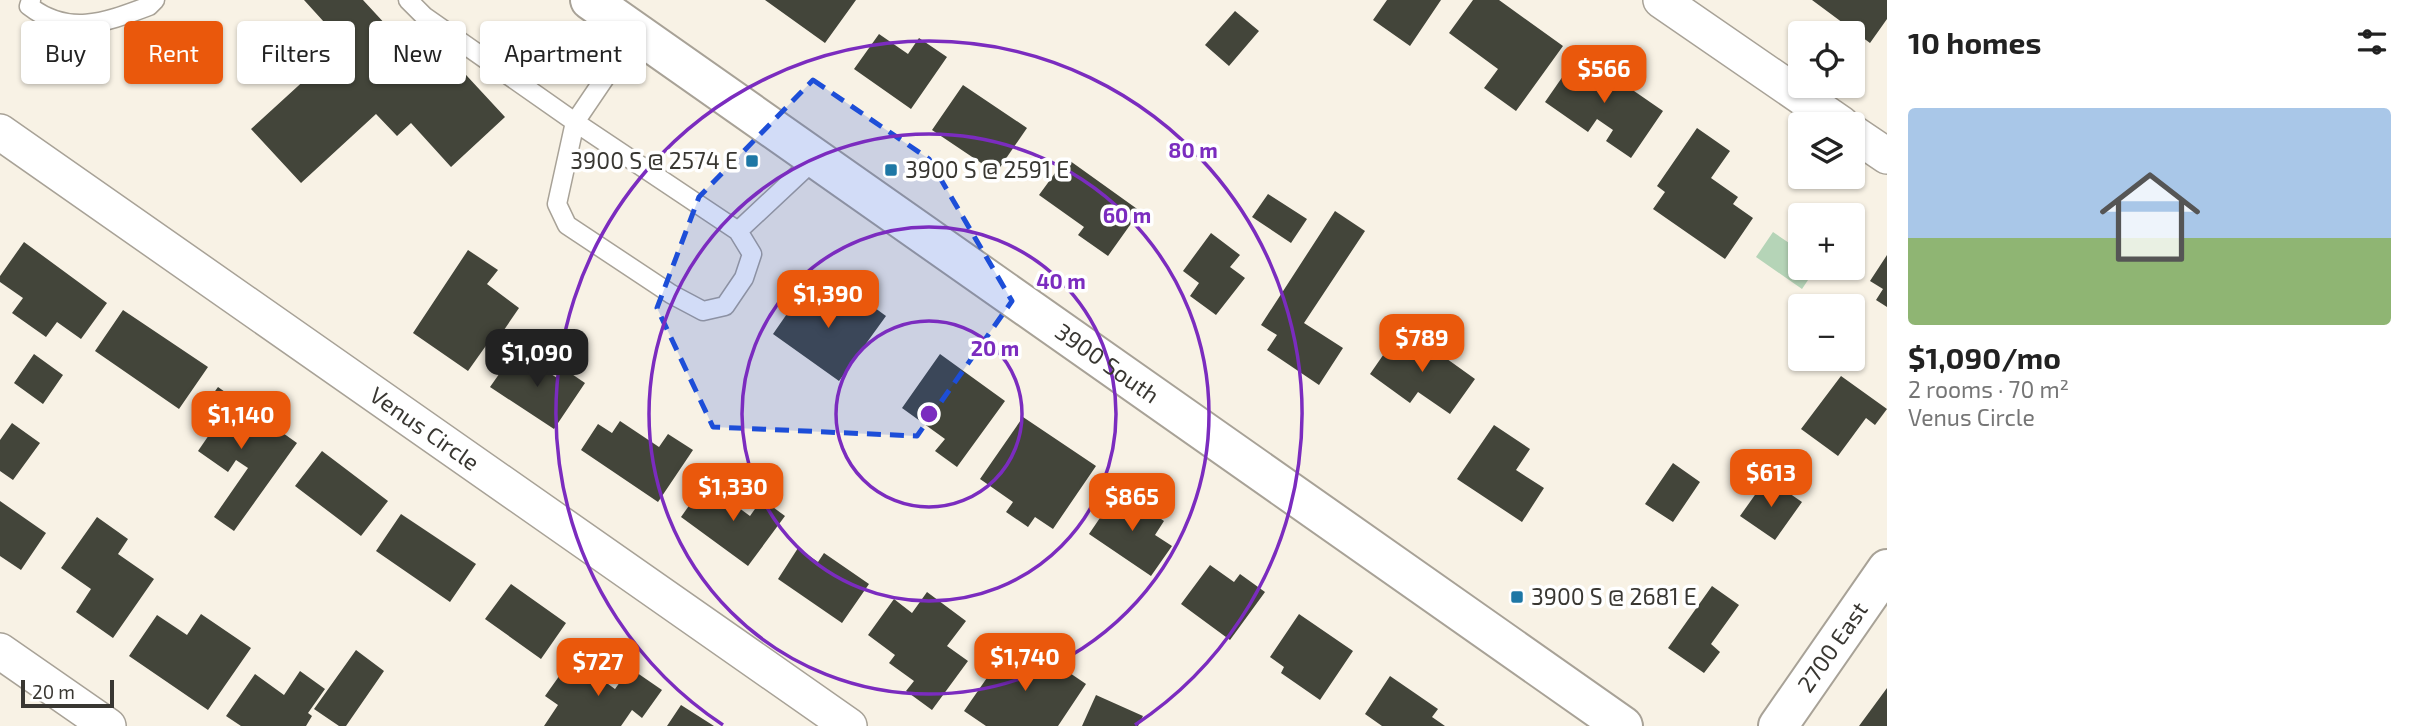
<!DOCTYPE html>
<meta charset="utf-8">
<style>
:root{--surface:#fff;--page:#f2f2f2;--text:#222;--muted:#767676;--accent:#ea580c}
body{margin:0;font-family:"Exo 2",sans-serif;background:var(--page);color:var(--text);height:100vh;display:flex;flex-direction:column;font-size:26px;white-space:nowrap}
*{box-sizing:border-box;margin:0}
p{font-size:23px;color:var(--muted)}
.icon{flex:none;width:38px;height:38px;fill:none;stroke:currentColor;stroke-width:2;stroke-linecap:round;stroke-linejoin:round}
.map{position:relative;flex:1;overflow:hidden}
.side{display:flex;flex-direction:column;background:var(--surface);width:525px}
.side>*{flex:none}
.top-card{position:absolute;left:21px;top:21px;width:665px;height:63px;display:flex;gap:14px}
.tools{position:absolute;left:1788px;top:21px;display:grid;gap:14px}
.tools a{display:grid;place-items:center;width:77px;height:77px;border-radius:7px;background:var(--surface);box-shadow:0 2px 5px #0004;font-size:35px}
.scale{position:absolute;left:21px;bottom:18px;width:93px;box-sizing:border-box;padding-left:7px;border:4px solid #393732;border-top:0;font-size:19px;line-height:24px;white-space:nowrap;color:#393732;-webkit-text-stroke:5px #fff;paint-order:stroke}
.price{position:absolute;translate:-50% -60px;padding:0 16px;border-radius:14px;background:var(--accent);color:#fff;font-size:23px;line-height:46px;filter:drop-shadow(0 2px 4px #0008)}
.price::after{content:'';position:absolute;left:50%;top:42px;width:21px;height:16px;margin-left:-10px;background:inherit;clip-path:polygon(0 0,100% 0,50% 100%)}
.price.active{background:#222;color:#fff}
ul{padding:0;list-style:none}
li{display:grid;align-content:center;gap:14px;height:371px;padding:0 21px}
li span{display:grid;place-items:center;height:217px;border-radius:7px;color:#555}
li>.icon{margin-inline-start:auto}
span .icon{width:126px;height:126px;fill:#fffc;stroke-width:1}
li b{font-size:30px}
h2{display:flex;justify-content:space-between;align-items:center;height:84px;padding:0 21px;font-size:30px}
.chip{padding:0 24px;border-radius:7px;background:var(--surface);box-shadow:0 2px 5px #0004;font-size:24px;line-height:63px}
.chip.active{background:var(--accent);color:#fff}
main{display:flex;flex:1;min-height:0}
.map>svg:first-child{display:block}
</style>
<main>
<div class="map">
<svg width="1887" height="726" viewBox="0 0 1887 726">
<rect width="100%" height="100%" fill="#f8f2e5"/>
<path fill="#b5d4b7" d="M1773,232L1801,251V268H1816L1802,289L1756,257Z"/>
<path fill="#43453a" d="M304,0H363L424,66L442,49L505,117L451,167L411,123L397,136L376,114L301,183L251,129L344,44Z
M765,0H856L825,43Z
M1387,0H1441L1410,46L1373,20Z
M1473,0H1499L1563,46L1516,111L1484,88L1498,69L1449,33Z
M1812,0H1887V19L1870,43Z
M1235,11L1259,31L1229,66L1205,45Z
M879,34L908,54L919,38L947,57L911,109L854,69Z
M1579,53L1663,111L1631,158L1606,141L1613,130L1597,119L1588,132L1545,102Z
M963,85L1027,128L996,173L932,130Z
M1697,128L1730,151L1711,178L1738,197L1733,204L1753,218L1725,259L1653,209L1665,192L1657,186Z
M1066,158L1140,211L1108,256L1078,235L1084,227L1039,195Z
M1268,194L1307,219L1291,243L1252,217Z
M1335,211L1365,231L1304,323L1343,348L1319,385L1267,350L1277,335L1261,325Z
M1211,233L1240,255L1230,267L1245,278L1216,315L1190,296L1199,283L1183,271Z
M24,242L107,303L81,339L57,322L46,337L12,313L23,298L0,282V276Z
M468,250L498,270L487,284L519,308L495,343L490,340L468,371L413,333Z
M1887,255V307L1876,300L1883,289L1870,281Z
M809,282L854,314L864,300L886,316L839,381L773,334Z
M123,310L208,367L179,409L95,351Z
M1397,335L1416,349L1422,341L1475,379L1450,414L1418,392L1410,403L1370,374Z
M516,350L557,378L563,368L585,383L554,429L490,387Z
M34,354L63,375L43,404L14,383Z
M940,354L1005,401L957,467L935,451L945,439L902,408Z
M1841,376L1887,409L1875,425L1866,418L1838,456L1801,429Z
M218,387L297,443L234,531L214,517L248,468L236,460L228,472L198,451L209,435L192,423Z
M1023,417L1096,466L1053,529L1035,517L1028,527L1006,512L1013,502L980,479Z
M620,421L659,447L668,434L693,450L658,502L581,450L598,424L612,433Z
M12,423L40,443L13,480L0,471V440Z
M1494,425L1530,449L1516,470L1544,488L1522,522L1457,479Z
M322,451L388,501L361,536L295,486Z
M1673,463L1700,482L1673,522L1645,504Z
M1767,478L1802,502L1775,540L1740,516Z
M705,483L750,516L762,499L785,516L748,566L681,517Z
M1119,490L1164,521L1155,535L1172,546L1151,576L1089,534Z
M0,501L46,533L21,570L0,556Z
M401,514L476,564L450,602L376,551Z
M97,517L128,539L118,554L154,579L113,638L76,612L91,589L61,568Z
M798,548L818,562L824,553L869,584L842,623L778,579Z
M1210,565L1234,582L1240,574L1265,592L1230,640L1181,604Z
M511,584L566,623L541,659L485,619Z
M1712,586L1739,605L1711,644L1720,652L1704,673L1668,648Z
M927,592L966,621L947,646L968,661L932,710L906,691L914,681L889,663L895,655L868,635L894,599L912,613Z
M201,614L251,648L208,710L129,656L157,615L187,635Z
M1299,614L1353,651L1320,700L1281,673L1284,667L1270,657Z
M1009,646L1032,662L1039,652L1086,684L1058,726H986L964,711Z
M356,650L384,671L346,726H339L314,709Z
M572,658L615,689L630,668L662,690L642,718L632,710L621,726H544L558,705L545,696Z
M300,671L325,689L308,713L312,716L306,726H241L226,716L255,674L284,695Z
M1390,676L1438,709L1432,717L1445,726H1382L1365,714Z
M1887,688V726H1859Z
M1096,695L1143,716L1138,726H1082Z
M681,705L714,726H667Z"/>
<g fill="none" stroke-linecap="round" stroke-linejoin="round">
<defs>
<path id="service" d="M31,0L29,6C69,37 106,22 149,6L155,0
M408,0L424,16L575,122L636,32
M738,231L752,254L744,278L725,306L703,311L671,294L567,225L557,204L575,122L738,231L815,159"/>
<g id="minor">
<path d="M1661,0L1841,124"/>
<path id="s1" d="M0,132L849,726"/>
<path d="M1853,133L1887,156"/>
<path d="M0,651L108,726"/>
</g>
<g id="tertiary">
<path id="s2" d="M1778,726L1887,569"/>
</g>
<g id="secondary">
<path id="s3" d="M590,0L1623,726"/>
</g>
</defs>
<use href="#service" stroke="#a8a297" stroke-width="21"/>
<use href="#minor" stroke="#a8a297" stroke-width="38"/>
<use href="#tertiary" stroke="#a8a297" stroke-width="42"/>
<use href="#secondary" stroke="#a8a297" stroke-width="42"/>
<use href="#service" stroke="#fff" stroke-width="18"/>
<use href="#minor" stroke="#fff" stroke-width="35"/>
<use href="#tertiary" stroke="#fff" stroke-width="38"/>
<use href="#secondary" stroke="#fff" stroke-width="38"/>
</g>
<path fill="#1d4ed8" fill-opacity="0.2" stroke="#1d4ed8" stroke-width="5" stroke-dasharray="14 9" stroke-linejoin="round" d="M813,80L929,159L1012,301L917,436L713,427L657,308L699,197Z"/>
<g fill="none" stroke="#7b2cbf" stroke-width="3.5">
<circle cx="929" cy="414" r="93"/>
<circle cx="929" cy="414" r="187"/>
<circle cx="929" cy="414" r="280"/>
<path d="M723 725A373 373 0 1 1 1135 725"/>
</g>
<g fill="#1e77a5" stroke="#fff" stroke-width="2.5">
<rect x="745" y="154" width="14" height="14" rx="3.5"/>
<rect x="884" y="163" width="14" height="14" rx="3.5"/>
<rect x="1510" y="590" width="14" height="14" rx="3.5"/>
</g>
<g text-anchor="middle" stroke-width="7" stroke-linejoin="round" paint-order="stroke">
<g font-size="23" fill="#393732" stroke="#fff" text-anchor="start">
<text x="738" y="169" text-anchor="end">3900 S @ 2574 E</text>
<text x="905" y="178">3900 S @ 2591 E</text>
<text x="1531" y="605">3900 S @ 2681 E</text>
</g>
<g font-size="23" fill="#393732" stroke="#fff">
<text dy="8" stroke="none"><textPath href="#s3" startOffset="632">3900 South</textPath></text>
<text dy="8" stroke="none"><textPath href="#s1" startOffset="518">Venus Circle</textPath></text>
<text dy="8" stroke="none"><textPath href="#s2" startOffset="96">2700 East</textPath></text>
</g>
</g>
<circle cx="929" cy="414" r="10" fill="#7b2cbf" stroke="#fff" stroke-width="3.5"/>
<g font-size="21" text-anchor="middle" font-weight="bold" fill="#7b2cbf" stroke="#fff" stroke-width="7" stroke-linejoin="round" paint-order="stroke">
<text x="1193" y="158">80 m</text>
<text x="1127" y="223">60 m</text>
<text x="1061" y="289">40 m</text>
<text x="995" y="356">20 m</text>
</g>
</svg>
<div class="tools">
<a><svg class="icon" aria-label="locate" viewBox="0 0 24 24"><circle cx="12" cy="12" r="6"/><path d="M12 2v4M12 18v4M2 12h4M18 12h4"/></svg></a>
<a><svg class="icon" aria-label="layers" viewBox="0 0 24 24"><path d="M12 4l9 5-9 5-9-5zM3 14l9 5 9-5"/></svg></a>
<a>+</a>
<a>−</a>
</div>
<div class="scale">20 m</div>
<b class="price" style="left:1604px;top:105px">$566</b>
<b class="price" style="left:828px;top:330px">$1,390</b>
<b class="price" style="left:1422px;top:374px">$789</b>
<b class="price active" style="left:537px;top:389px">$1,090</b>
<b class="price" style="left:241px;top:451px">$1,140</b>
<b class="price" style="left:1771px;top:509px">$613</b>
<b class="price" style="left:733px;top:523px">$1,330</b>
<b class="price" style="left:1132px;top:533px">$865</b>
<b class="price" style="left:1025px;top:693px">$1,740</b>
<b class="price" style="left:598px;top:698px">$727</b>
<div class="top-card">
<a class="chip">Buy</a>
<a class="chip active">Rent</a>
<a class="chip">Filters</a>
<a class="chip">New</a>
<a class="chip">Apartment</a>
</div>
</div>
<section class="side">
<h2>10 homes<svg class="icon" aria-label="filters" viewBox="0 0 24 24"><path d="M4 7h16M4 17h16"/><circle cx="9" cy="7" r="2"/><circle cx="15" cy="17" r="2"/></svg></h2>
<ul>
<li><span style="background:linear-gradient(#a9c7e8 60%,#8fb573 0)"><svg class="icon" aria-label="home" viewBox="0 0 24 24"><path d="M3 11l9-7 9 7M6 9v11h12V9"/></svg></span><div><b>$1,090/mo</b><p>2 rooms · 70 m²</p><p>Venus Circle</p></div></li>
</ul>
</section>
</main>
